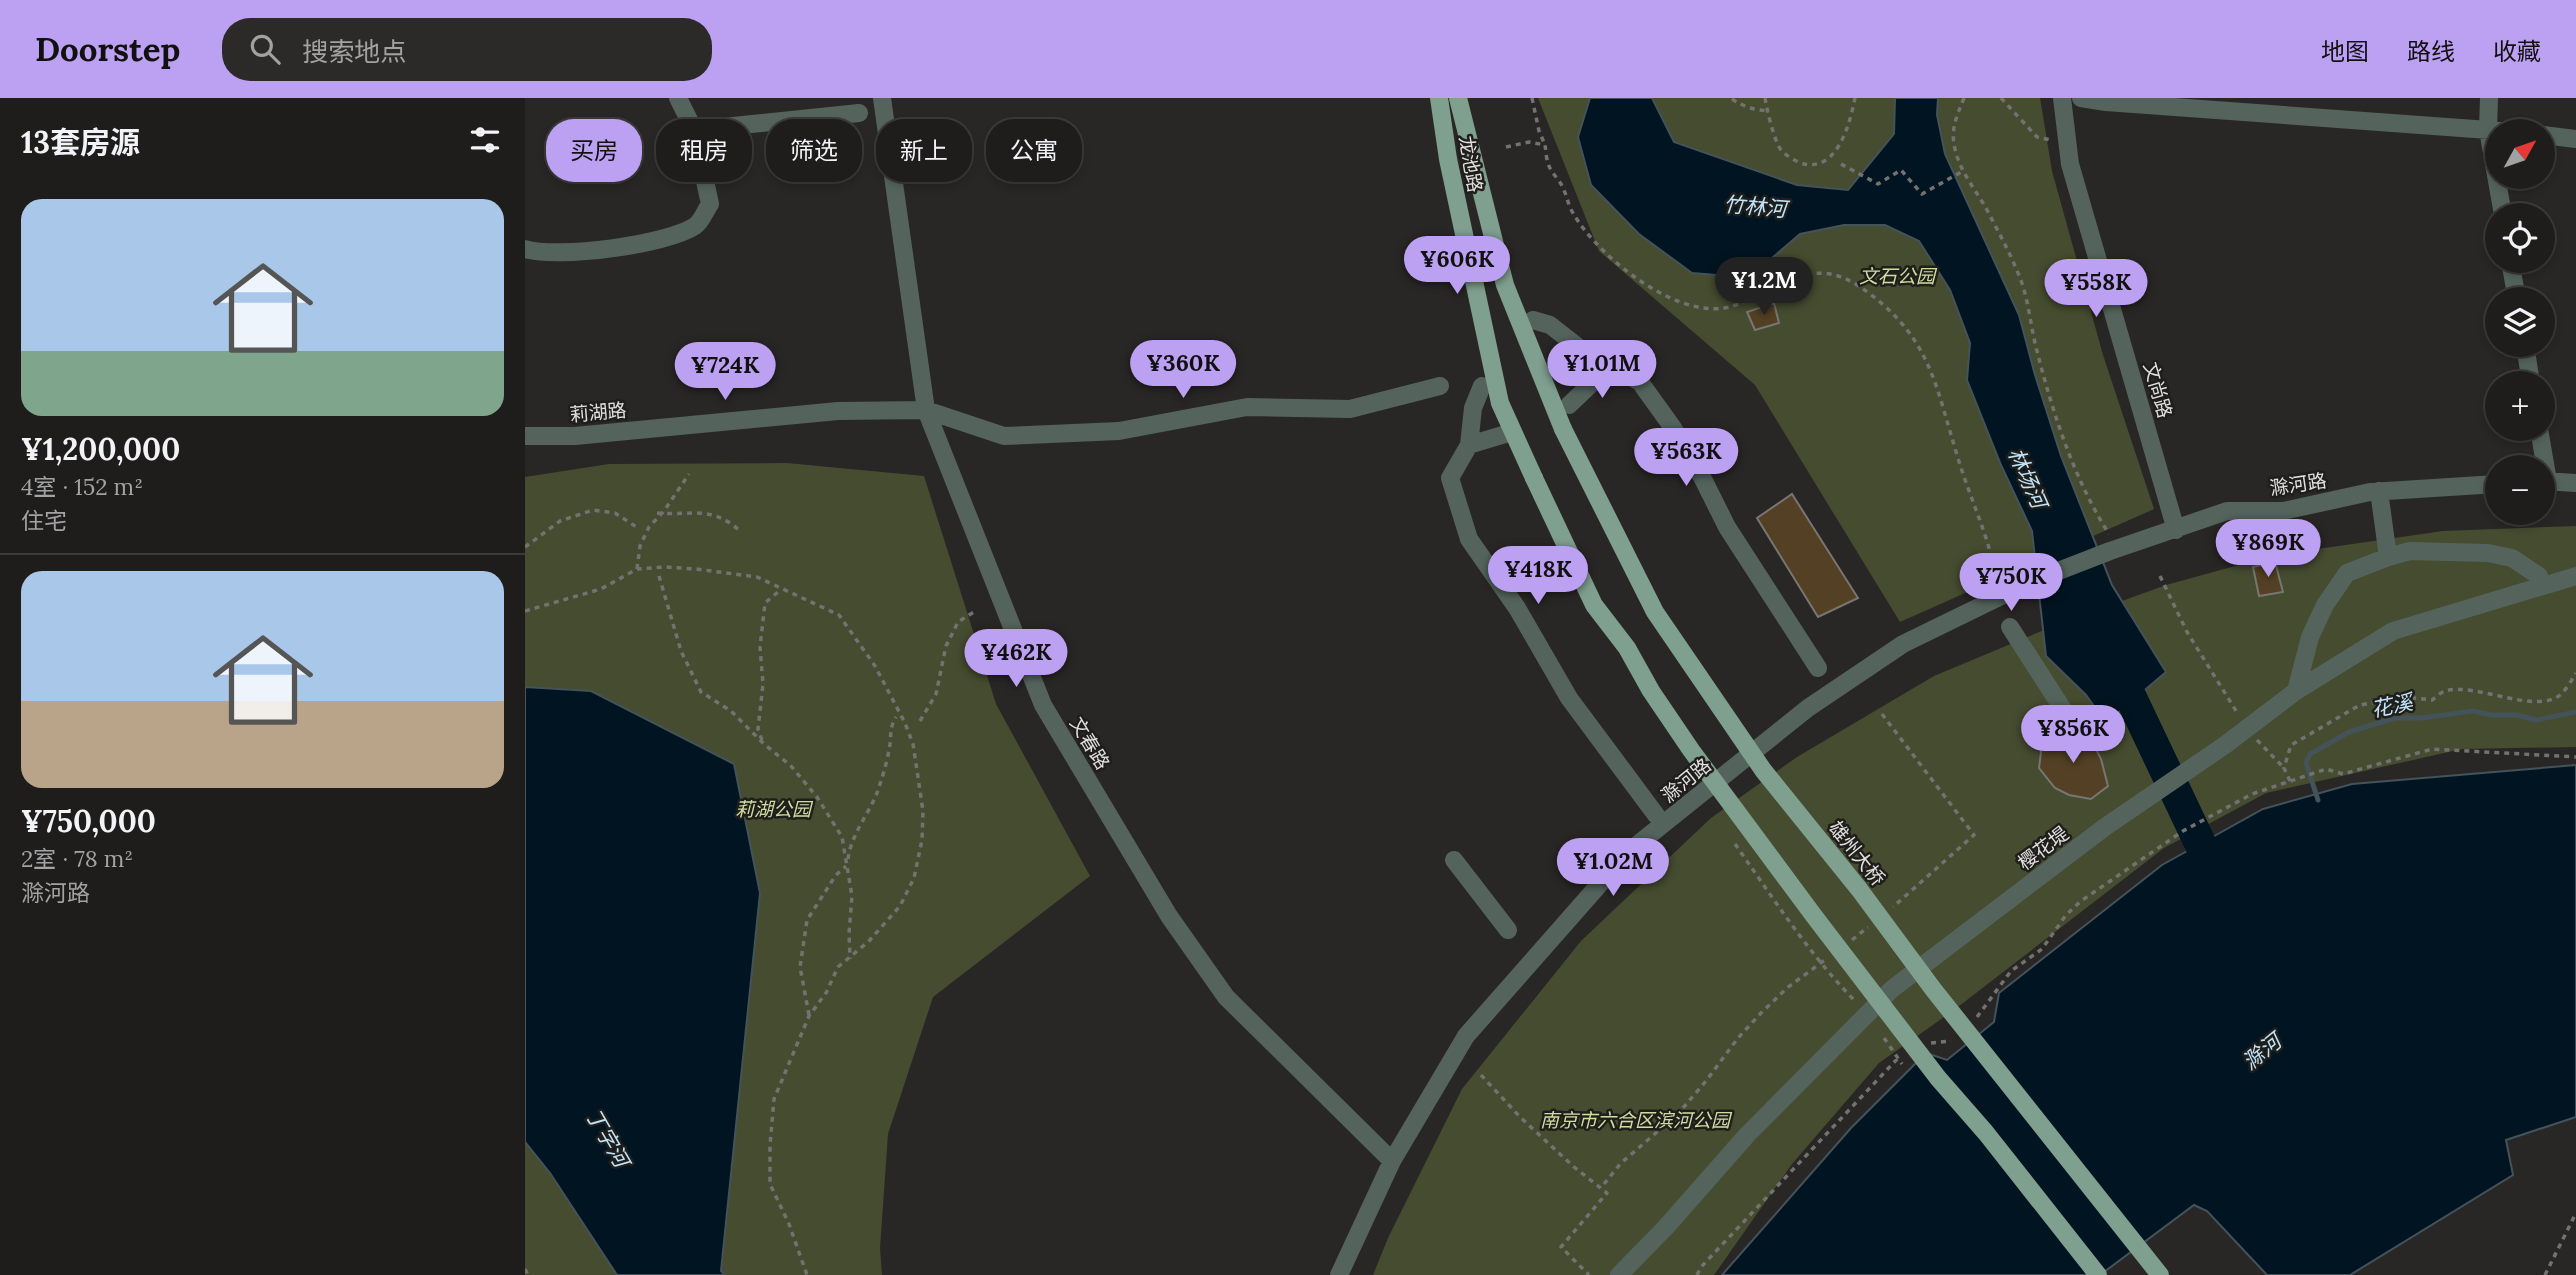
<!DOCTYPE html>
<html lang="zh">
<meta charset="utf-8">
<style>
:root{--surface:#1f1d1c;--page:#2c2a29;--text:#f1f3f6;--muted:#a1a2a3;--line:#3c3b3b;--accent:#bca0f2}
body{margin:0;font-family:Lora,"Noto Sans SC",serif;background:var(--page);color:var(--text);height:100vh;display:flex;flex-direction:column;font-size:26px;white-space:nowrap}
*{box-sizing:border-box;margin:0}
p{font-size:23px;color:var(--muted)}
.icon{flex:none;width:38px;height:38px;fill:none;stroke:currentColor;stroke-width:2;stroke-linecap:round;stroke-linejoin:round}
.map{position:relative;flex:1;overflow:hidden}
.details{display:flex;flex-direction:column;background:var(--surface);width:525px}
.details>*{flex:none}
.guide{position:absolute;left:21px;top:21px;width:665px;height:63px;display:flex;gap:14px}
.needle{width:46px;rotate:50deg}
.fabs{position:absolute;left:1960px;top:21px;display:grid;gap:14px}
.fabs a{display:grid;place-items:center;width:70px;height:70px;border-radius:50%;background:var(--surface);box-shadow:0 4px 10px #0003,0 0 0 2px var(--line);font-size:35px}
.price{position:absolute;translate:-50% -60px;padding:0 16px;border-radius:24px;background:var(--accent);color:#111;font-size:23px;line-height:46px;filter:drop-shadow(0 2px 4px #0008)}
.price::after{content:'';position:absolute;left:50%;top:42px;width:21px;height:16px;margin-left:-10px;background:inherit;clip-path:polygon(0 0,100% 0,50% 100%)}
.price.on{background:#222;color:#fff}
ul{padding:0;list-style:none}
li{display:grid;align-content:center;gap:14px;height:371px;padding:0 21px}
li+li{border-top:2px solid var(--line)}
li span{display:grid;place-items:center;height:217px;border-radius:21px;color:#555}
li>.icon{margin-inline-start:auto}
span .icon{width:126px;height:126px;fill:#fffc;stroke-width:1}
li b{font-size:30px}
h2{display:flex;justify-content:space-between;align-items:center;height:84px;padding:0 21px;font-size:30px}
.chip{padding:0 24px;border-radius:28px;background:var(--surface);box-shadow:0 4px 10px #0003,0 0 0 2px var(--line);font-size:24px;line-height:63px}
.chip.on{background:var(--accent);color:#111}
header{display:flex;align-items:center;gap:42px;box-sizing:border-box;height:98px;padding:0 35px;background:var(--accent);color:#111}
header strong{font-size:33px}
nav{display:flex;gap:38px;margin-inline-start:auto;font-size:24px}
.search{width:490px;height:63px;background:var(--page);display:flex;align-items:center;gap:18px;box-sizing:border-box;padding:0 24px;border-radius:28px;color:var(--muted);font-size:26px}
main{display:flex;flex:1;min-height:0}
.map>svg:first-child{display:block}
</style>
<header>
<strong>Doorstep</strong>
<div class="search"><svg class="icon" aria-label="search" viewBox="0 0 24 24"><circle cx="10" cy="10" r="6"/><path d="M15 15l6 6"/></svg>搜索地点</div>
<nav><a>地图</a><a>路线</a><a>收藏</a></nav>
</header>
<main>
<section class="details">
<h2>13套房源<svg class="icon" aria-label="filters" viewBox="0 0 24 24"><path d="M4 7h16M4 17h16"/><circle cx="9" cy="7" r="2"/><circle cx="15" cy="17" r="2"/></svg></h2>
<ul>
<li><span style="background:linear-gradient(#a9c7e8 70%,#7fa58c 0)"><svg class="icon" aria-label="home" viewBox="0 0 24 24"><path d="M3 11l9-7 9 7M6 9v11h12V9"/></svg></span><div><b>¥1,200,000</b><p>4室 · 152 m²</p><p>住宅</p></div></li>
<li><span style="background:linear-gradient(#a9c7e8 60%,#b9a48a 0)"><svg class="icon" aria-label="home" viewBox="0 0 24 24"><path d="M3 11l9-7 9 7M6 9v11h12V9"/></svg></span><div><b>¥750,000</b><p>2室 · 78 m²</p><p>滁河路</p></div></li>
</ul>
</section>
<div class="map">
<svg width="2051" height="1177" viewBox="0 0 2051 1177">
<rect width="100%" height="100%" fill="#292725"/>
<path fill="#464c30" d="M1013,0H1515L1527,73L1578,257L1629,411L1375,524L1230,287L1074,153Z
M262,365L399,378L471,606L565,778L408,899L363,1036L355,1150L357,1177H0V379L84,366Z
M2051,428V649L1937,651L1741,695L1639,750L1429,912L1354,965L1267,1066L1189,1177H848L863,1140L937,991L1056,843L1186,720L1272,659L1409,578L1531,527L1641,487L1750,457L1918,433Z"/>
<path fill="#001521" stroke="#44525a" stroke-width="2" d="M1065,0H1127L1149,44L1272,87L1323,92L1369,36L1370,0H1413L1412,17L1420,56L1494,217L1510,277L1536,358L1587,487L1641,574L1581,625L1561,597L1521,558L1507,433L1476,367L1442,282L1445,245L1425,192L1394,143L1360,127H1319L1275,136L1247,160L1204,178L1167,175L1114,136L1066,87L1053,39Z
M0,589L66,593L209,666L235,795L196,1173L200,1177H92L25,1075L0,1044Z
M2051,667V1019L1981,1042L1988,1077L1825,1177H1742L1682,1113L1669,1107L1575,1177H1197L1326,1030L1401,955L1422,962L1469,924L1474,895L1637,767L1738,711L1827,686Z"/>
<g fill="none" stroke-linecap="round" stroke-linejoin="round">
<path stroke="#44525a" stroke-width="5" d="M1793,702L1781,665L1785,656L1824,634L1870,620H1896L1948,613L1967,617H1992L2011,622L2051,614"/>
<path stroke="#001521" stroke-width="32" d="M1589,564L1693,783"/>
</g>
<path fill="#544125" stroke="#787673" stroke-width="2" d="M1249,205L1254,225L1230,232L1222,214Z
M1267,396L1333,500L1293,519L1232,420Z
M1750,464L1758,494L1734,498L1728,469Z
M1540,634L1548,638L1556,634L1565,639L1576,661L1583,688L1566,701L1544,697L1530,690L1514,670L1517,646Z"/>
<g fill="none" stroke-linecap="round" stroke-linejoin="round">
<path stroke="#747270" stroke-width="3.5" stroke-dasharray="5 5" stroke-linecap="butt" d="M1007,0L1014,33L1020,47
M1240,0C1242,12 1249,43 1256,52C1261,58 1272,64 1279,66C1313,73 1325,25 1330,0
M1439,0C1432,18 1425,31 1430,51C1435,74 1451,92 1462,112C1473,133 1484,153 1493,175C1504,200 1505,227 1512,253C1528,316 1549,381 1584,436
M1476,0L1512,39L1526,42
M1207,1C1219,9 1229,12 1244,13
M981,49L1004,44L1020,47C1021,53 1021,61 1024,68C1027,76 1035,82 1038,90C1042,98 1043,107 1048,115C1072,157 1147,218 1198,210C1211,209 1221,202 1232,197C1278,175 1301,162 1345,196C1407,243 1411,290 1433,360C1441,387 1452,413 1461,440C1466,454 1466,467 1473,480
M1316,66L1353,86L1376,72L1397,96L1438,73
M132,415C168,418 185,407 214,432
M0,449L35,423L68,412L90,415L113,430
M112,471L115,448L124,429L139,413L164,376
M134,478L156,553L176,594L206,613L239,646L266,668L292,699L317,739L327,798L324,835L325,861
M1635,478L1662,534L1713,616
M0,513L76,491L112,471L140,469L171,471L232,479L314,517L350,568L380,625L388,646L398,713L397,742L389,780L375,808L344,843L313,869L301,895L284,918L249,1001L245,1047V1086L264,1126L282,1177
M1357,616L1449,737L1368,809
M395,623L411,596L421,548L433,524L452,512
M237,642L233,631L238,586L235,549L240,505L253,494
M1732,642L1759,670
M1765,683L1759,670L1766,647L1835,607L1881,599L1907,602C1911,599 1916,594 1920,593C1950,584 2010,617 2035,597C2041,592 2047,582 2051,575
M1210,746C1248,800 1284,856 1330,903
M323,761C326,737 343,717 352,695C357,681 363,661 365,646C366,635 365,629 371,619
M1327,842L1343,829
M284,917L275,869L282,822L311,777L321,768
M1452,919L1486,873L1517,851L1541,817L1556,803L1658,733L1727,696L1801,671L1818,676L1907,651L2051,659
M1359,940L1377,966
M1406,945L1426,943
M956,977L995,1019L1049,1069L1082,1095L1036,1149L1064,1177
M1079,1086L1096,1065L1152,1017L1181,983L1213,940L1236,915L1262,890L1301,861
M0,1171L3,1177
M1172,1177L1176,1169L1375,958
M2020,1177L2051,1115"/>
<path stroke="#54645c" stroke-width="18" d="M357,0L401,312L518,607L644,818L701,899L867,1063
M1537,0L1545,66L1651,432
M1556,0L1581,4L1977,33
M1964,0L1963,32L1978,117
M169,32L334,15
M2018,37L2051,41
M0,151C33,161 141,147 170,128C177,123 180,113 185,106L169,32L153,0
M1985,163L1992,201
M1008,222L1025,227L1057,252L1115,284L1148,330L1178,381L1202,429L1293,570
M2000,247L2006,285
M957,288L948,310L944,347L925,380L944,441L992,510L1044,600L1131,717
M1044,307L1068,284L1094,274
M2014,331L2023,383
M0,338H50L313,313L401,312L479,338L594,333L722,309L825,311L915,288
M944,347L984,335
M2018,383L2051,385
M1863,459L1885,453L1963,455L1987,460L2014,478
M1485,529L1548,627
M1771,593L1785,539L1800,507L1822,475L1863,459L1854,393
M929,762L983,832
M814,1177L867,1063L941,938L1102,755L1283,610L1378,546L1505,484L1585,453L1702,413H1758L1845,394L1972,386
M1094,1177L1141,1129L1222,1037L1367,891L1580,729L1700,647L1771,593L1868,533L2051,478"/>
<path stroke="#7f9f8f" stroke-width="18" d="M914,0L923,61L975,305L1009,380
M933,0L980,187L1038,331"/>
<path stroke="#7f9f8f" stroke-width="18" d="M1038,331L1130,514L1238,672L1334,791L1408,891L1635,1177
M1009,380L1069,507L1102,550L1126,593L1166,652L1289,818L1413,980L1461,1035L1573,1177"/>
</g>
<g text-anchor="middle" stroke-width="5" stroke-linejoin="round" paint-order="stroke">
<g font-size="19" fill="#e2e1df" stroke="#1f1e1b">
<text transform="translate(946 66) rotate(80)" y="7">龙池路</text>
<text transform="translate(1633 292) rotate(74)" y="7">文尚路</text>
<text transform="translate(73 314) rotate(-5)" y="7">莉湖路</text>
<text transform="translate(1773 386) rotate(-8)" y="7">滁河路</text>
<text transform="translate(565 645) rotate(59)" y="7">文春路</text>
<text transform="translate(1161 682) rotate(-39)" y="7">滁河路</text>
<text transform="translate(1518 750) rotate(-37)" y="7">樱花堤</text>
<text transform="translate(1332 755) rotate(51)" y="7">雄州大桥</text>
</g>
<g font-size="19" font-style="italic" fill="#cfdca0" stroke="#1f1e1b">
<text x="1372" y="185">文石公园</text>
<text x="248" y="718">莉湖公园</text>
<text x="1110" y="1029">南京市六合区滨河公园</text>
</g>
<g font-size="21" font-style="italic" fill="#c0e4f9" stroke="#1f1e1b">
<text transform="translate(1230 109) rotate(5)" y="7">竹林河</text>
<text transform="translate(1502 380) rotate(66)" y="7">林场河</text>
<text transform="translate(1867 608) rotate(-11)" y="7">花溪</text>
<text transform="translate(1737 954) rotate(-39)" y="7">滁河</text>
<text transform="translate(82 1040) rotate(60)" y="7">丁字河</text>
</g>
</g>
</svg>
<div class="fabs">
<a><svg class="needle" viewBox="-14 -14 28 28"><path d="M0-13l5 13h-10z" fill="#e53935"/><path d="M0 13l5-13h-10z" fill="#a1a2a3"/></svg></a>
<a><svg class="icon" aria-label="locate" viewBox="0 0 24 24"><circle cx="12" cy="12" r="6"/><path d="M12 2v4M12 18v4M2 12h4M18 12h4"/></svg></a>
<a><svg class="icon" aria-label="layers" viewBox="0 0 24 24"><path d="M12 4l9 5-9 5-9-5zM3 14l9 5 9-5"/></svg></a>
<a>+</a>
<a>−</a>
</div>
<b class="price" style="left:932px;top:198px">¥606K</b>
<b class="price on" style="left:1239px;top:219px">¥1.2M</b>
<b class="price" style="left:1571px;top:221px">¥558K</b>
<b class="price" style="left:658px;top:302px">¥360K</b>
<b class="price" style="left:1077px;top:302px">¥1.01M</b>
<b class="price" style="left:200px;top:304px">¥724K</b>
<b class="price" style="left:1161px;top:390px">¥563K</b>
<b class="price" style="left:1743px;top:481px">¥869K</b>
<b class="price" style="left:1013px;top:508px">¥418K</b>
<b class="price" style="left:1486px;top:515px">¥750K</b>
<b class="price" style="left:491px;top:591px">¥462K</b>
<b class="price" style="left:1548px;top:667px">¥856K</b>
<b class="price" style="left:1088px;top:800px">¥1.02M</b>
<div class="guide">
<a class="chip on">买房</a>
<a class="chip">租房</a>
<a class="chip">筛选</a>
<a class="chip">新上</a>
<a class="chip">公寓</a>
</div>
</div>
</main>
